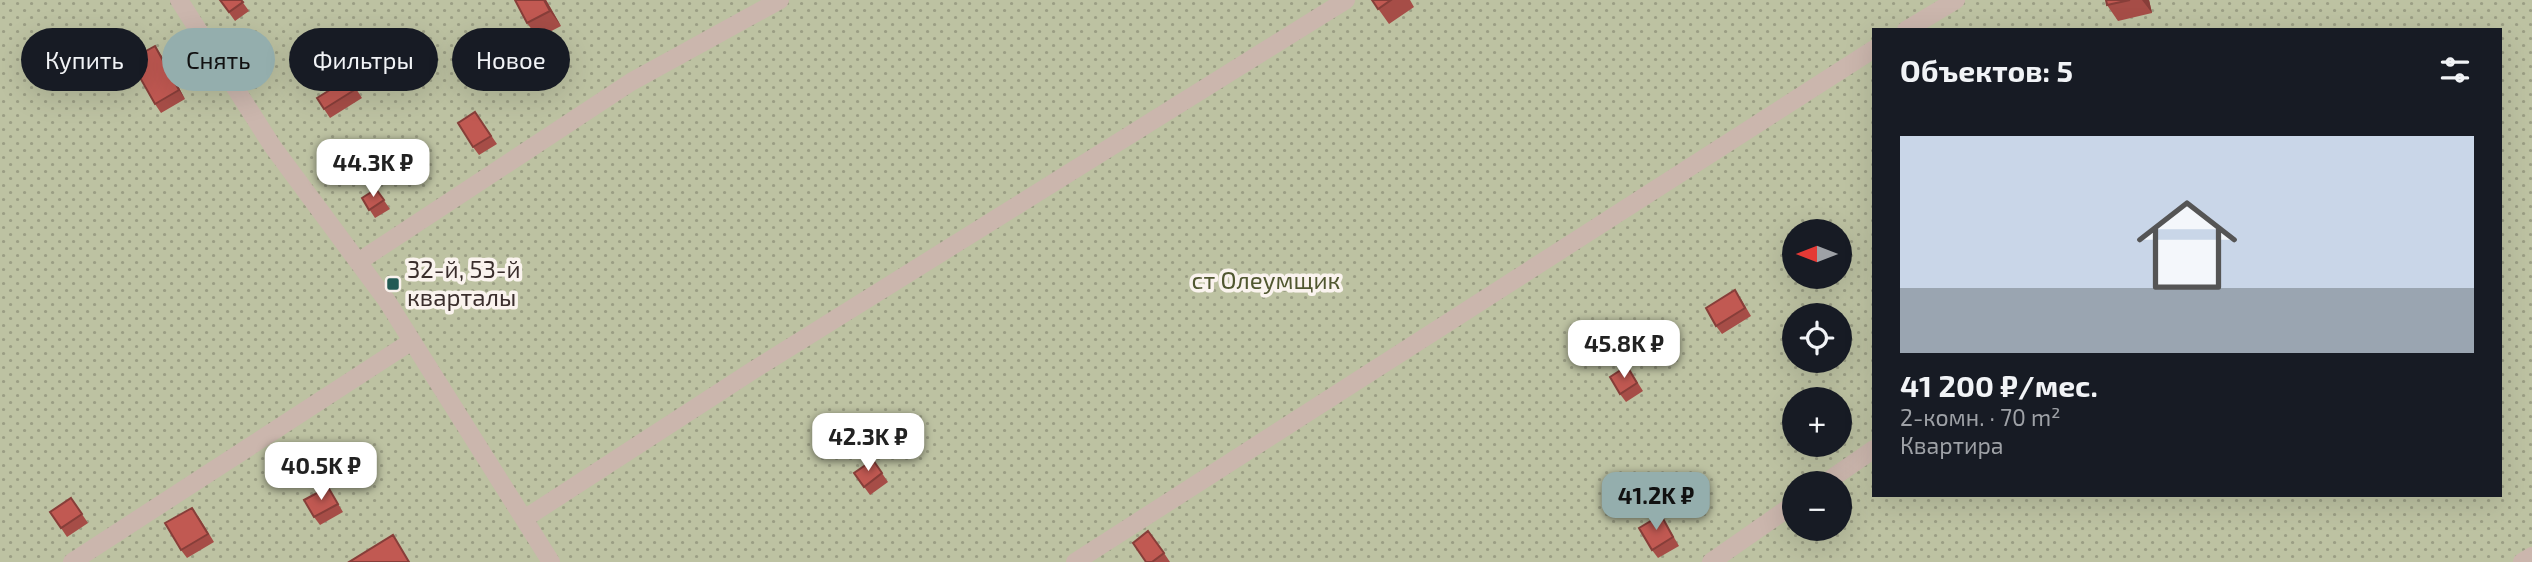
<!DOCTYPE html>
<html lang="ru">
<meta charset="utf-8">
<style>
:root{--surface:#171b24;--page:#20242c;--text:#f1f3f6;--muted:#9ea1a6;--line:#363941;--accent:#94aead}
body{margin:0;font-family:"Exo 2",sans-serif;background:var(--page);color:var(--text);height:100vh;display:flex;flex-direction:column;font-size:26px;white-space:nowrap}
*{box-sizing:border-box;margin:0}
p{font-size:23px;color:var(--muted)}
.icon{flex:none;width:38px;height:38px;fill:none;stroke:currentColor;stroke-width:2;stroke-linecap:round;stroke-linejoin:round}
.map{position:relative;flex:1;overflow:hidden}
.sheet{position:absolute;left:1872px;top:28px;width:630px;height:469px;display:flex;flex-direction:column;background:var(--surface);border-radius:0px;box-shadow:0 7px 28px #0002}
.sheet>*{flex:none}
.guide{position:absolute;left:21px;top:28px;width:665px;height:63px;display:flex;gap:14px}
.needle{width:46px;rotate:270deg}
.buttons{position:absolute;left:1782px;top:219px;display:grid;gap:14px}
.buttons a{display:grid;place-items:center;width:70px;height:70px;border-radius:50%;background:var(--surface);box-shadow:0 7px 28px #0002;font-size:35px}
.price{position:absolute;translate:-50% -60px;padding:0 16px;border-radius:14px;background:#fff;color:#222;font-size:23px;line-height:46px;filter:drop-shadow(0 2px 4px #0008)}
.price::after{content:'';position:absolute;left:50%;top:42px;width:21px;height:16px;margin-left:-10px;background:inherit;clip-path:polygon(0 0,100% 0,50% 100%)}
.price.active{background:var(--accent);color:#111}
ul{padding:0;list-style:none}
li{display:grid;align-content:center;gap:14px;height:371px;padding:0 28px}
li+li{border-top:2px solid var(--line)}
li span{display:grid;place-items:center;height:217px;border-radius:0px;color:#555}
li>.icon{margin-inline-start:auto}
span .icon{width:126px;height:126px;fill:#fffc;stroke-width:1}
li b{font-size:30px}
h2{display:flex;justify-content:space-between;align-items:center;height:84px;padding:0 28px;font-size:30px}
.chip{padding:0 24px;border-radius:32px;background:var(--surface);box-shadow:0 7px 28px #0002;font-size:24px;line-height:63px}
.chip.active{background:var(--accent);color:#111}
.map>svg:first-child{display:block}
</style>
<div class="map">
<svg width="2532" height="562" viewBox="0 0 2532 562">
<defs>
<pattern id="garden-dots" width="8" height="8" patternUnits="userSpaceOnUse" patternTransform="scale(1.75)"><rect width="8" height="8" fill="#bdc2a2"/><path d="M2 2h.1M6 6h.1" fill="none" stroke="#9b9e84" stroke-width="1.8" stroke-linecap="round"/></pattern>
</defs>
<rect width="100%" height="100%" fill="#f3e8e2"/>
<path fill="url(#garden-dots)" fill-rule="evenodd" d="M0,0H2532V562H0ZM1874,30H2501V495H1874ZM1794,231H1839V276H1794ZM1794,315H1839V360H1794ZM1794,399H1839V444H1794ZM1794,483H1839V528H1794Z"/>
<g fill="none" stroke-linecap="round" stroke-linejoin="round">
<path stroke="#cbb6ad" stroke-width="18" d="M1906,30L1956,0
M358,262L631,82L780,0
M412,341L551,562
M1825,483L1874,449
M524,519L752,371L1346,0
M72,562L412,341L387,301L273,147L179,0
M1075,562L1874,49
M1711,562L1794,504
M2522,562L2532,556"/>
</g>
<path fill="#a64d47" d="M220,0H241L249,11L235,21Z
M515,0H546L561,26L538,38L527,23Z
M1372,0H1410L1414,7L1389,24Z
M2106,0H2149L2152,13L2118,21L2107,5Z
M161,55L185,99L161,113L155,104Z
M349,78L362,98L330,118L324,109Z
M475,112L497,144L479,155L473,147Z
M376,189L390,209L375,218L362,198Z
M1741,299L1751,316L1722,334L1716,326Z
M1627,366L1643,391L1626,402L1620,394Z
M873,460L888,482L870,495L854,473Z
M328,487L343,512L320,525L314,517Z
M71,498L88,523L67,537L61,528Z
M1661,515L1679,546L1658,558L1652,550Z
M198,516L214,542L187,558L181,550Z
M1164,553L1170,562H1146Z"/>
<path fill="#873e39" d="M544,0H546L561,26L550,11Z
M2142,0H2149L2152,13Z
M155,46L161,55L185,99L179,90Z"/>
<path fill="#c15952" stroke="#873e39" stroke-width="2" d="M220,0H241L243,2L229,12Z
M515,0H544L550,11L527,23Z
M1372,0H1391L1378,9Z
M2106,0H2130L2107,5Z
M155,46L179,90L155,104L130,60Z
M349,78L356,89L324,109L317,98Z
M475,112L491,136L473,147L458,123Z
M376,189L384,200L369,210L362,198Z
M1735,290L1745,308L1716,326L1706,308Z
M1627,366L1637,383L1620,394L1610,377Z
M873,460L882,473L864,487L854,473Z
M328,487L338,504L314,517L304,500Z
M71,498L82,514L61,528L50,512Z
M192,508L208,534L181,550L165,523Z
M1661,515L1673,537L1652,550L1639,528Z
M1148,531L1164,553L1152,562H1146L1133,543Z
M393,535L409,562H349Z"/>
<rect fill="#225a54" stroke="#faf3ee" stroke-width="2.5" x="386" y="277" width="14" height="14" rx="3.5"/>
<g text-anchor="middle" stroke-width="7" stroke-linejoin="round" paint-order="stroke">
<g font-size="24" fill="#3a2e2c" stroke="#faf3ee" text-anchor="start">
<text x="407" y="278">32-й, 53-й<tspan x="407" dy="28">кварталы</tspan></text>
</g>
<g font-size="24" fill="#505730" stroke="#faf3ee">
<text x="1266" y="289">ст Олеумщик</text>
</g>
</g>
</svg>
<div class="buttons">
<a><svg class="needle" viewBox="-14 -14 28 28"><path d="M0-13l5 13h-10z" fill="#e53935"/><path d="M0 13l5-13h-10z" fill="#9ea1a6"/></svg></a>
<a><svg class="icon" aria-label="locate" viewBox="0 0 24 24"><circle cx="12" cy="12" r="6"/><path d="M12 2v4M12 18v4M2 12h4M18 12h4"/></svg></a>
<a>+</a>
<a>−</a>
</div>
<b class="price" style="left:373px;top:199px">44.3K ₽</b>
<b class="price" style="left:1624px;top:380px">45.8K ₽</b>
<b class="price" style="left:868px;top:473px">42.3K ₽</b>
<b class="price" style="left:321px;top:502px">40.5K ₽</b>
<b class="price active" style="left:1656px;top:532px">41.2K ₽</b>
<div class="guide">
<a class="chip">Купить</a>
<a class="chip active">Снять</a>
<a class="chip">Фильтры</a>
<a class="chip">Новое</a>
</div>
<section class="sheet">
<h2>Объектов: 5<svg class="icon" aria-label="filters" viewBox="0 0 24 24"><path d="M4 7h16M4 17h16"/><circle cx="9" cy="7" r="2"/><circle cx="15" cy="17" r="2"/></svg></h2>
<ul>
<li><span style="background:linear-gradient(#c9d6e8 70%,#9aa5b1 0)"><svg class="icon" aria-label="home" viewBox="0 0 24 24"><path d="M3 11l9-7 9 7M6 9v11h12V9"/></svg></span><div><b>41 200 ₽/мес.</b><p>2-комн. · 70 m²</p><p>Квартира</p></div></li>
</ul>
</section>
</div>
